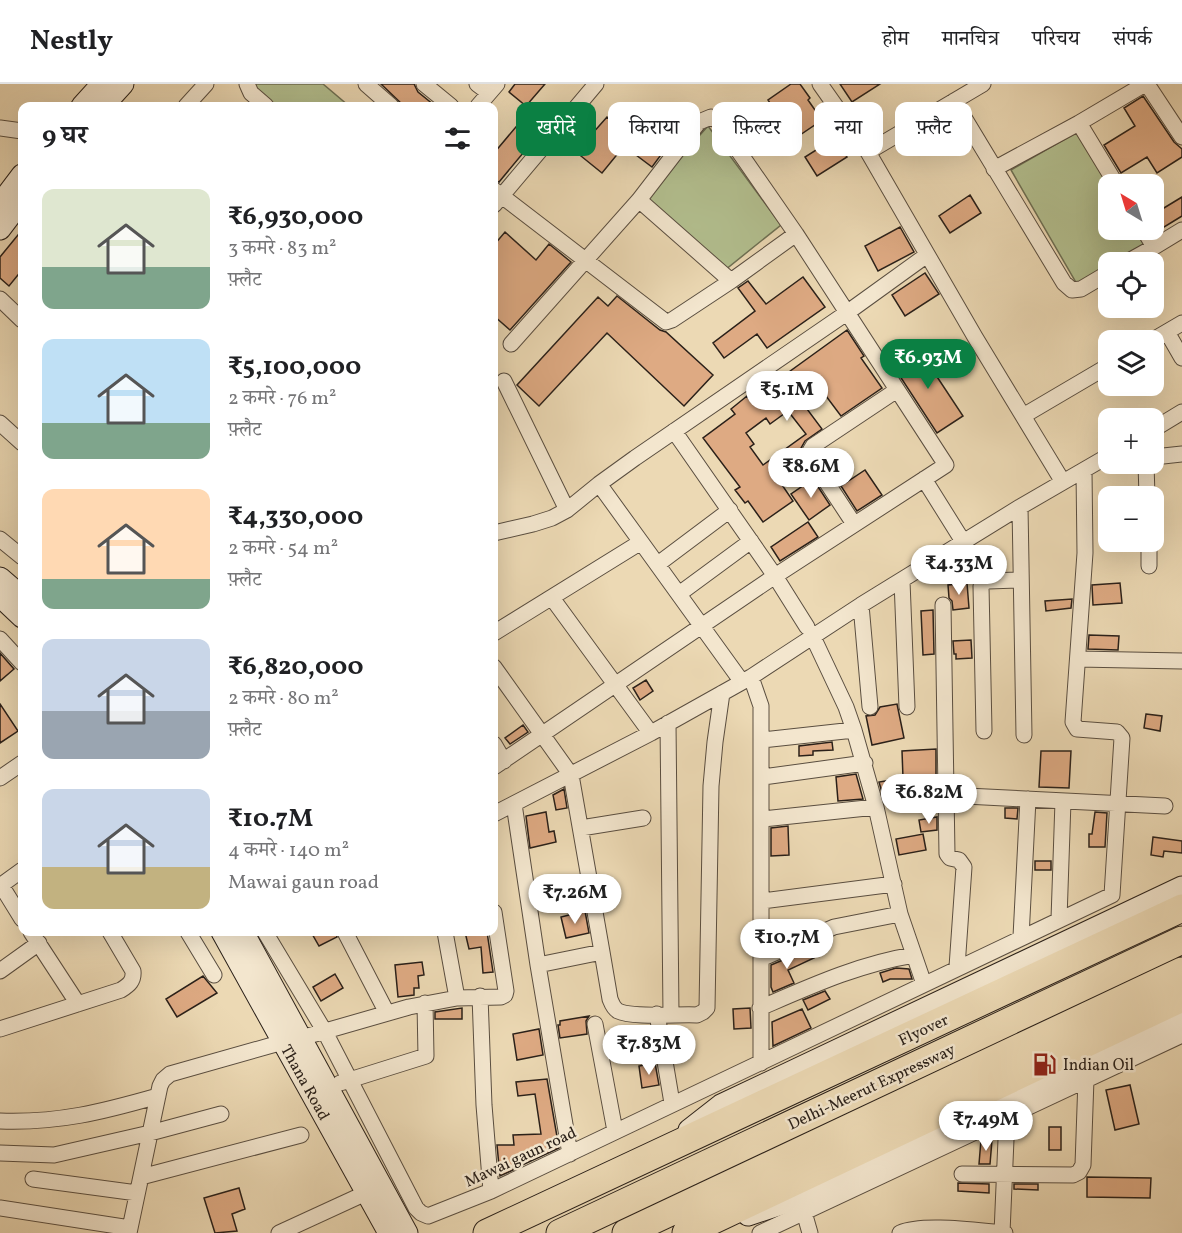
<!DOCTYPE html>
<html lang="hi">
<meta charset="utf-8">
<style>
:root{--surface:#fff;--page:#f2f2f2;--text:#202124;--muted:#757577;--line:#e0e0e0;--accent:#0b8043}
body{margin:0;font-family:Vollkorn,"Noto Serif Devanagari",serif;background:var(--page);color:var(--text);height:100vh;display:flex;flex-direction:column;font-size:22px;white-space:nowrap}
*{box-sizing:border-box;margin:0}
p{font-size:20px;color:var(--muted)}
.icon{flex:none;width:33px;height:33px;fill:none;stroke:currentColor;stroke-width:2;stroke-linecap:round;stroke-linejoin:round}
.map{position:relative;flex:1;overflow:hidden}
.sheet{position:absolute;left:18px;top:18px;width:480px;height:834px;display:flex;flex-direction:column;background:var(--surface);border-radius:12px;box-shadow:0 6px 24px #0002}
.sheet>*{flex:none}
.banner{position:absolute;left:516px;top:18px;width:570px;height:54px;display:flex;gap:12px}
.needle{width:39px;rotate:322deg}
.buttons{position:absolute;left:1098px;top:90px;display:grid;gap:12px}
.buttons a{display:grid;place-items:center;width:66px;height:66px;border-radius:12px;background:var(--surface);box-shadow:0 6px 24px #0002;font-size:30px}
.price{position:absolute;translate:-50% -51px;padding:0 14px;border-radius:21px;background:#fff;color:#222;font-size:20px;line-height:39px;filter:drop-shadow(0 2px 3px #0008)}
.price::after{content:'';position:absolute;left:50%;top:36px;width:18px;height:14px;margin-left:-9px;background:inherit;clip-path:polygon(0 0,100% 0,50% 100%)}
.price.on{background:var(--accent);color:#fff}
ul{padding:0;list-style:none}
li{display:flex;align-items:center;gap:18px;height:150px;padding:0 24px}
li span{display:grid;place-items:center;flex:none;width:168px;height:120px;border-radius:12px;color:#555}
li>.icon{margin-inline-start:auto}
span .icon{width:72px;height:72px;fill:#fffc;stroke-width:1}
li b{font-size:26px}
h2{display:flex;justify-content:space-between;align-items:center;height:72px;padding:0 24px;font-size:26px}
.chip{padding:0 21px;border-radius:12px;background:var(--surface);box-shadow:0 6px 24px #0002;font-size:21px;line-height:54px}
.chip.on{background:var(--accent);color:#fff}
header{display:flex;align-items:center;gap:36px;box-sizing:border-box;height:84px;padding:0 30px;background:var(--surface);border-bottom:2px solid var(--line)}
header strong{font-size:28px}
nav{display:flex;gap:33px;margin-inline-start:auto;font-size:21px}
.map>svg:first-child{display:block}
</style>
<header>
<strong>Nestly</strong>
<nav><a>होम</a><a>मानचित्र</a><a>परिचय</a><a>संपर्क</a></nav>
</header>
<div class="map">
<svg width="1182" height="1149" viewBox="0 0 1182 1149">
<rect width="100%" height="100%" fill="#ecd9b4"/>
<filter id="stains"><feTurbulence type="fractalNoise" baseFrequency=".00333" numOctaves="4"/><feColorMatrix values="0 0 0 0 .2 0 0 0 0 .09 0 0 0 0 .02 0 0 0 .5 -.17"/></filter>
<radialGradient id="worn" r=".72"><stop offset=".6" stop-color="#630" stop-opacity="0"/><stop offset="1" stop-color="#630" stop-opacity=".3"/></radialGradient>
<path fill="#b3c090" stroke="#6e7054" stroke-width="1.5" d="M253,0H323L349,22H272Z
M708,42L781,141L725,186L643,115Z
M1079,47L1108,100V146H1135L1146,163L1119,178H1108V185L1078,202L1011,86Z"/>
<path fill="#deaa83" stroke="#2a2019" stroke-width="1.5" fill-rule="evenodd" d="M381,0H414L418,8L434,21L433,22H404Z
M515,0H545L526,22L509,8Z
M791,0H800L810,14L808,16L822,36L797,53L783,33L781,34L780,32L745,58L735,45L770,19L768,16Z
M840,0H880L852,18Z
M1143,12L1174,58L1182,65V73L1157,89L1147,73L1121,89L1104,61L1135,42L1124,24Z
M526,31L543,45L499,98L494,96V69Z
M607,33L636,58L648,43L669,60L652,83L624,62L602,89L576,68Z
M835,54L847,73L817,92L805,73Z
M970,111L981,129L950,149L939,132Z
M1182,113V132L1156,148L1154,143V130Z
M900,143L914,168L878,187L865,162Z
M22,146V186L9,202L0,194V173Z
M505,148L536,176L549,160L571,178L510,246L494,232V161Z
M925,189L939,210L905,232L892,211Z
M803,193L825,223L767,264L757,250L724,274L713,259L755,227L738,204L748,197L766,220Z
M617,212L660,246L666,248L713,291L684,322L607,249L539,322L517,301L598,213L608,222Z
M847,246L864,272L861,274L882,304L841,332L820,304L801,317L822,345L805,357L800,366L802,378L778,395L793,417L763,438L748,417L745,419L735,406L740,403L703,354L735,330L731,325L747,312L750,316ZM788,327L806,350L763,381L750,363L754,360L746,349L766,334L770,340Z
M918,264L963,332L937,349L892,280Z
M865,386L882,411L857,427L841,402Z
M813,395L830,421L809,436L791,410Z
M808,438L818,453L780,477L771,463Z
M967,499L969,524L953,526L952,517L949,514L948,501Z
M1120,499L1122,519L1093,521L1092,501Z
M1072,515L1071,524L1046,527L1045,517Z
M933,526L934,570L923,571L921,527Z
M1089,551L1119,552L1118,566L1088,565Z
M971,556L972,574L956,575V570H954L953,557Z
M0,569L14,585L0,597Z
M646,596L653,607L640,616L633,604Z
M0,620L18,647L0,659Z
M897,620L904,654L872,661L866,632L875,631L880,623Z
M1146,630L1162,632L1160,647L1144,644Z
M523,641L528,648L510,660L505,654Z
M832,658L833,666L813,667V671L799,672V662Z
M936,665V699L907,701L908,708L883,712L879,698L903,694L902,667Z
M1041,667H1071L1069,704L1039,703Z
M856,690L863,715L838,717L836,693Z
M564,705L567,724L556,726L553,711Z
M1005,724H1018L1017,735L1005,734Z
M546,728L549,748L554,747L556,758L530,764L526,732Z
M1095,728L1107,729L1105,763H1089V750H1092Z
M937,733V746L921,748L919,736Z
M788,742L789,771L771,772V744Z
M923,750L926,766L899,771L896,755Z
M1153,753L1182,757V769L1164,767L1163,773L1151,771Z
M1035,777H1051V786H1035Z
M585,827L589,849L566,854L561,833Z
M311,848H335L337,853L319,862Z
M465,848H487L493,888L483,889L481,863L469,865Z
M809,865L814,874L788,886L794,899L773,908L771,903V881Z
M422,878L424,891L418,892L419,904H414V911L398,913L395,881Z
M896,884L909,885L912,895H890L883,898L880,889Z
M335,890L343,904L321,917L313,903Z
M203,892L217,909L177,933L166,915Z
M825,907L830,915L808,926L803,916Z
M462,924V935H435V928Z
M750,924L751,944L734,945L733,925Z
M802,925L811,944L773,962L772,938Z
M589,932L586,937L587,950L560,954L558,941H560V937Z
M539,945L543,971L517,976L513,950Z
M655,979L659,1001L642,1004L639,982Z
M547,995L559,1064L518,1083L513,1084V1086L500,1092L497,1061H514L513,1051L541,1050L535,1010L518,1012L516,998Z
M1130,1001L1139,1040L1115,1046L1106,1006Z
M1049,1043H1061V1066H1049Z
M981,1056H992L990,1080H979Z
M1087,1093L1151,1094L1150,1114L1087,1113Z
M958,1099L989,1100V1109L958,1107Z
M1014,1100H1038V1106L1014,1105Z
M239,1104L245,1125L232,1130L237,1147L215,1149L204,1114Z"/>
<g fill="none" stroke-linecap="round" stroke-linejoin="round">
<defs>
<path id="street" d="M247,0L251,9L266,22
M366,0L391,22
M424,0L451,22
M477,0L489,9
M820,0L868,68L975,253L1063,398
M1147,0L1182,53
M954,17L1064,199L1072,206L1081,205L1108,189
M186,22L206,0
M478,22L497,0
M1079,39L1145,0
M0,44L22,47
M868,68L983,0
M994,85L1079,39L1116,100
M494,106L666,238L672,236L731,197L796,150
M639,116L731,197
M494,121L596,0
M1154,163L1182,146
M1127,178L1154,163L1144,146
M0,215L22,236
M1167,248L1182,274
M1153,256L1182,239
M504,297L567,426
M1023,332L1108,282
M0,339L22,359
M1154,345L1182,328
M674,347L775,492L807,543
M1154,373L1182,370
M1146,380L1147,412
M924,395L964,459
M1020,423L1024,651
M854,440L810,373V367L813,362L897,306
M494,449L533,440L552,434L567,426L599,400L635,374L848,228L927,171
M0,455L22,473
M641,458L742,598
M1149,458V482
M658,480L730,426
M902,497L907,623
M679,510L751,457
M552,514L647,644
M861,521L870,623
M943,521L947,770L950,774L959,776L964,783L957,883
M494,549L641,458L599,400
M813,553L846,623L854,646L876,723L900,830L924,900
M0,555L22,579
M1078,575L1182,577
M494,583L571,691L602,868L538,881
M751,593L761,622V979
M668,639L671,930
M984,647L981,502L983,499L988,497L1020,496
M762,656L854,646
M494,660L504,677
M494,683L775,492L946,381L796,150L717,36L711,33L699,38L639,116L511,260
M763,693L865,679
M0,694L22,679
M946,711L1165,722
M514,720L538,881L570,1070
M494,730L651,649L751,593L861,521L1020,423L1108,372
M763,735L876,723
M581,744L643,734
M1,801L22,835
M0,802L22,786
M762,817L894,800
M1059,835L1063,717
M31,848L78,920
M188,848L214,891
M265,848L325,948L416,1124L421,1129L428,1132L491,1107L1112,811L1122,654L1117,648L1077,645L1073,638L1085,469L1084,387
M345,848L387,929
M1021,853L1028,715
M602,868L610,915C612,920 613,924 618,927C632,934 679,930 697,931L703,928L707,924L711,702L715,658L722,609
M761,875L834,843L900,830
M0,887L39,859
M480,912L484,1021L491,1107
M457,914L501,913L505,911L506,907L494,828
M760,924C811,902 859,880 914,871
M657,930L672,1019
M595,940L615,1047
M0,945L121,906C129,901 134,897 133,887L110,848
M301,954L409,923L457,914L445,848
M340,999L426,972L425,919
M0,1037C59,1039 102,1028 158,1012
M0,1069L54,1071L150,1049L221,1030
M962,1090L1073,1091L1079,1088L1083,1081L1086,995
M141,1093L301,1051
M33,1095L137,1109
M0,1124L130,1144
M804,1128L810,1149
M129,1149L160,1002L163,996L170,990L283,958
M279,1149L366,1109
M760,1149L1182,951
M900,1149C923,1139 978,1147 1005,1149
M1002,1149L1007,1032"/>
<path id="secondary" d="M82,22L102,0
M103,22L123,0
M0,120L22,91
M0,145L22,116
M0,494L22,513
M0,512L22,533
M222,848L389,1149
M243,848L407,1149
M689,1046L721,1021L1182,803
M748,1131L796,1115L1182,934"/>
<path id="highway" d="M487,1149L1182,824
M560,1149L1182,856
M626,1149L1182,887
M686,1149L1182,914"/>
</defs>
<use href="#street" stroke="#5a4e40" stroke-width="17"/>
<use href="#secondary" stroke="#2a2019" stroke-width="23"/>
<use href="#highway" stroke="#2a2019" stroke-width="29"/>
<use href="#street" stroke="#f3e6ce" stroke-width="15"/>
<use href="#secondary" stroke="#f3e6ce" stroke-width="21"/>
<use href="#highway" stroke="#ecd9b4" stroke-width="27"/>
</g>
<defs>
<symbol id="fuel-bare" viewBox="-9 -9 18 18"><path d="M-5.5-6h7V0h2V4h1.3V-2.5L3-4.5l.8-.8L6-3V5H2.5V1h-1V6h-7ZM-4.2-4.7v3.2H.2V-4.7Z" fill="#8f2418" stroke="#f3e6ce" stroke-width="2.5" paint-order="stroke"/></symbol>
</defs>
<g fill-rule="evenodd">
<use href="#fuel-bare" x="1028" y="964" width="33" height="33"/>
</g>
<g text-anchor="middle" stroke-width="5" stroke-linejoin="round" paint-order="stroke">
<g font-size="16" fill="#2a2019" stroke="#f3e6ce">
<text transform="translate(923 945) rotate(-25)" y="6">Flyover</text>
<text transform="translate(306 998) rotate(61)" y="6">Thana Road</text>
<text transform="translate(871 1002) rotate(-25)" y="6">Delhi-Meerut Expressway</text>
<text transform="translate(520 1072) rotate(-25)" y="6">Mawai gaun road</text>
</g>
<g font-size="16" fill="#2a2019" stroke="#f3e6ce" text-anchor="start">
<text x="1063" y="986">Indian Oil</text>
</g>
</g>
<rect width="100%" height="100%" filter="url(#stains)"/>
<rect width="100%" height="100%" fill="url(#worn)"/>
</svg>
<div class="buttons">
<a><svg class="needle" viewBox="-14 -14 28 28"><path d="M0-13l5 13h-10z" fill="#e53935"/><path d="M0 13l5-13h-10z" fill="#757577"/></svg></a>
<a><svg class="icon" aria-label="locate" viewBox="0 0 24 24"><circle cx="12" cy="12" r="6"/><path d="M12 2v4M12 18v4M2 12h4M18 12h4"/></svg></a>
<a><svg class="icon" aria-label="layers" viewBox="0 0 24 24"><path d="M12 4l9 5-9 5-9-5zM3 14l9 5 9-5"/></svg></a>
<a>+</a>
<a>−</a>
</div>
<b class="price on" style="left:928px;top:306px">₹6.93M</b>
<b class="price" style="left:787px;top:338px">₹5.1M</b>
<b class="price" style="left:811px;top:415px">₹8.6M</b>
<b class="price" style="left:959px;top:512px">₹4.33M</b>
<b class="price" style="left:929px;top:741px">₹6.82M</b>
<b class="price" style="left:575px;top:841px">₹7.26M</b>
<b class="price" style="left:787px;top:886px">₹10.7M</b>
<b class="price" style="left:649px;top:992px">₹7.83M</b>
<b class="price" style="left:986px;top:1068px">₹7.49M</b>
<div class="banner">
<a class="chip on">खरीदें</a>
<a class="chip">किराया</a>
<a class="chip">फ़िल्टर</a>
<a class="chip">नया</a>
<a class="chip">फ़्लैट</a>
</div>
<section class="sheet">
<h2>9 घर<svg class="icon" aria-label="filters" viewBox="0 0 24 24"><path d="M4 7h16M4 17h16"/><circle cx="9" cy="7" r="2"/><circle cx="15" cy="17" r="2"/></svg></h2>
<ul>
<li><span style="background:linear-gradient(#dfe7d0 65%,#7fa58c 0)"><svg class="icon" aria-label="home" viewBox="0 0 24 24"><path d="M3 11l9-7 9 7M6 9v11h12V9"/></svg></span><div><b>₹6,930,000</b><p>3 कमरे · 83 m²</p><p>फ़्लैट</p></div></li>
<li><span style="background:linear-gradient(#bfe0f5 70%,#7fa58c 0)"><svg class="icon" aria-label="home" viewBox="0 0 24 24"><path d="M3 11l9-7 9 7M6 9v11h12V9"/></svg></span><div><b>₹5,100,000</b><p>2 कमरे · 76 m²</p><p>फ़्लैट</p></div></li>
<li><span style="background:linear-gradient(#ffd9b3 75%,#7fa58c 0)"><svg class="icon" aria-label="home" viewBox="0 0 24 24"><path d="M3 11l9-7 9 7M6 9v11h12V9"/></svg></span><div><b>₹4,330,000</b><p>2 कमरे · 54 m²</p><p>फ़्लैट</p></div></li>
<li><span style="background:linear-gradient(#c9d6e8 60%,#9aa5b1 0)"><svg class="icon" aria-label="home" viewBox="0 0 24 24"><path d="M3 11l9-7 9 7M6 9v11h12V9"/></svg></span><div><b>₹6,820,000</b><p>2 कमरे · 80 m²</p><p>फ़्लैट</p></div></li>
<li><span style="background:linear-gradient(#c9d6e8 65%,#c2b280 0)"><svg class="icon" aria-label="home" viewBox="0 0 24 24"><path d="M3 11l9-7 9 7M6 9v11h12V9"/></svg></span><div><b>₹10.7M</b><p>4 कमरे · 140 m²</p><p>Mawai gaun road</p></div></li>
</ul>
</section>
</div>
